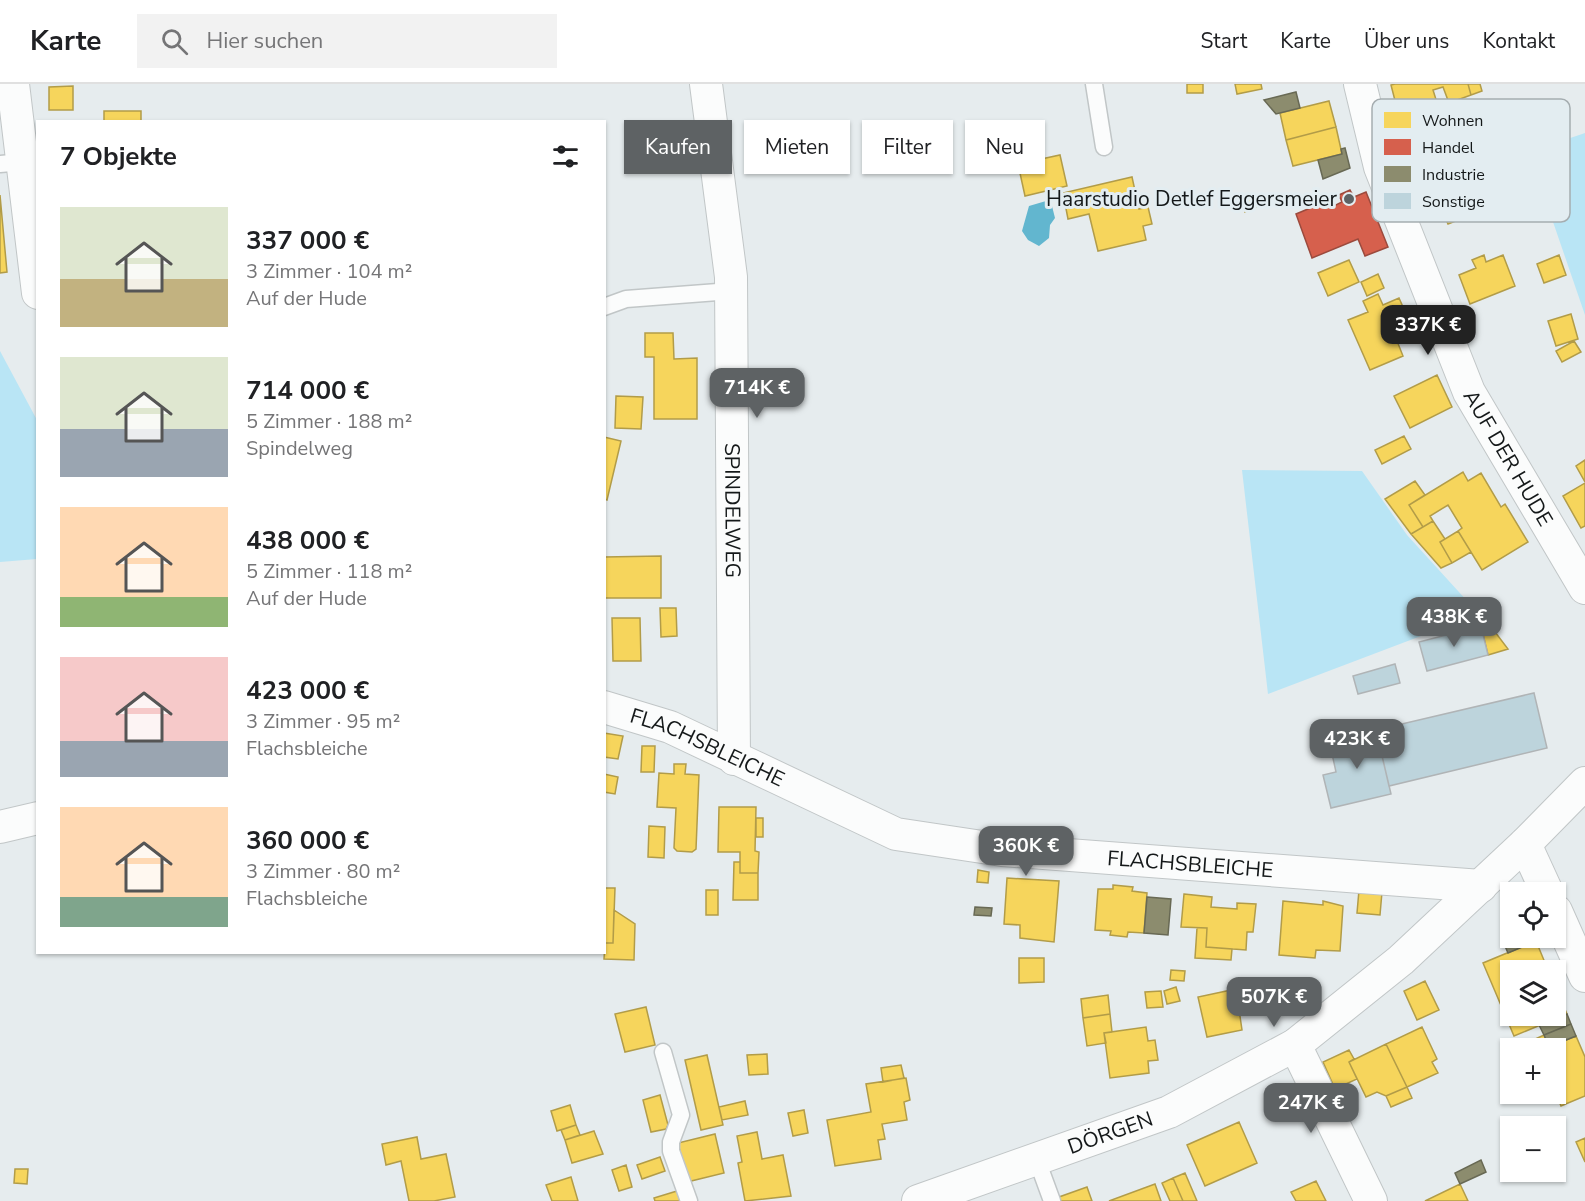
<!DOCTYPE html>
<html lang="de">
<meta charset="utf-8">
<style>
:root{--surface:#fff;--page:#f2f2f2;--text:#202124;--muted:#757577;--line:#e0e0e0;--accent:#5e6264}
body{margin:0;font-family:"Nunito Sans",sans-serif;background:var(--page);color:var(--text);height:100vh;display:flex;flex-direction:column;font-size:22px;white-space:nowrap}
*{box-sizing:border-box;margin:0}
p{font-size:20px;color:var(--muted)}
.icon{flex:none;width:33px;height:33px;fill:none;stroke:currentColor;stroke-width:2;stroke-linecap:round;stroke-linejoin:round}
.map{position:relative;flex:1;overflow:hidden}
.panel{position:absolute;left:36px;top:36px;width:570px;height:834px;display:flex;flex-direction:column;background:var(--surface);border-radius:0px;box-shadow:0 2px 4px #0004}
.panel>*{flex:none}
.guide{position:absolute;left:624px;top:36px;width:570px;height:54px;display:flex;gap:12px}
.controls{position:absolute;left:1500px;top:798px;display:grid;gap:12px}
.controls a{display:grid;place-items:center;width:66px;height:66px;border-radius:0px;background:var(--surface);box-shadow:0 2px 4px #0004;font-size:30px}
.price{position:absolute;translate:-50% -51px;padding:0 14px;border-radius:12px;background:var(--accent);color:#fff;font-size:20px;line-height:39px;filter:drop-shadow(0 2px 3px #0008)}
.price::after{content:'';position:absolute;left:50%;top:36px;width:18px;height:14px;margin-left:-9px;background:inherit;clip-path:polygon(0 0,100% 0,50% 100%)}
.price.current{background:#222;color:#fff}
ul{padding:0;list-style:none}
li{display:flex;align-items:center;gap:18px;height:150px;padding:0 24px}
li span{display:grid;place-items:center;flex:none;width:168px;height:120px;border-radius:0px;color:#555}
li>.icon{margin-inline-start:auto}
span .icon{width:72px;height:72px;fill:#fffc;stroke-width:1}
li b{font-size:26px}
h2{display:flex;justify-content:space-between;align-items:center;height:72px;padding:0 24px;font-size:26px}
.chip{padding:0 21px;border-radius:0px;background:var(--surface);box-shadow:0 2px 4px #0004;font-size:21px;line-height:54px}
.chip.current{background:var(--accent);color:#fff}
header{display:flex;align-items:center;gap:36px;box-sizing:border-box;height:84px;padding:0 30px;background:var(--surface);border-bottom:2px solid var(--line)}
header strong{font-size:28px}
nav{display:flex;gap:33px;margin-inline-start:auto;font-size:21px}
.search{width:420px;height:54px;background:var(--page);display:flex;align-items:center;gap:15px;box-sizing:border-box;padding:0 21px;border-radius:0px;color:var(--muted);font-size:22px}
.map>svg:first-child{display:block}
</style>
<header>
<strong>Karte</strong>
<div class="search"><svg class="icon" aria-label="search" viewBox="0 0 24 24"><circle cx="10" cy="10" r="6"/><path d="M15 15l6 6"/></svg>Hier suchen</div>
<nav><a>Start</a><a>Karte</a><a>Über uns</a><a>Kontakt</a></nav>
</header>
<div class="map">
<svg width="1585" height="1117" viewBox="0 0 1585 1117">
<rect width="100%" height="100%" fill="#e6ecee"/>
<path fill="#b9e5f5" d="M1585,49V231L1529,68Z
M0,267L37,336V475L0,478Z
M1242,386L1362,387L1407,451L1479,530L1268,610Z"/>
<path fill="#62b6cf" d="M1046,117L1052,122L1055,134L1050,141L1049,154L1039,162L1028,156L1022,147L1029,122Z"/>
<path fill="#f6d55c" stroke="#b29c48" stroke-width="1.5" d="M1187,0H1203V9H1187Z
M1235,0H1261L1262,5L1237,10Z
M1395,0H1468L1471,11L1449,19L1443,3L1433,6L1439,25L1400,36L1391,1Z
M1468,0H1480L1482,7L1471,11Z
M73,2V26H49V3Z
M1329,17L1336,43L1286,56L1280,29Z
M104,27H141V38H104Z
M1336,43L1342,70L1293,82L1286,56Z
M1060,71L1067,102L1025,112L1018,80Z
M1472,90L1486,125L1448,140L1433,106Z
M1132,93L1139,125L1148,123L1152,140L1143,142L1146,156L1098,167L1089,130L1068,135L1063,109Z
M0,111L7,188L0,189Z
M1257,113L1258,122L1245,128L1243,115Z
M1484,171L1486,178L1503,171L1515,202L1470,220L1459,191L1476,184L1472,176Z
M1559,171L1566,191L1544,199L1537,180Z
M1349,176L1359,198L1328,212L1318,189Z
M1378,190L1384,204L1367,212L1361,198Z
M1378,210L1383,221L1399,214L1415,250L1397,257L1403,272L1370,286L1348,236L1368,228L1363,217Z
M1571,230L1578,255L1556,262L1548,237Z
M645,249H673L674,275L697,274V335H654V273H645Z
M1574,257L1581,268L1562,278L1556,267Z
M1437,291L1452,323L1410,344L1394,312Z
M616,312L643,313L641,345L615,344Z
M1404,352L1411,365L1382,380L1375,366Z
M604,353L621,357L607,416L604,415Z
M1585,376V398L1576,382Z
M1463,388L1468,397L1481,389L1501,423L1505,420L1528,458L1482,486L1458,447L1462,444L1448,421L1430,432L1433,437L1423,443L1409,421Z
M1415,397L1425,411L1409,421L1423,443L1411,450L1385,415Z
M1585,399V442L1581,444L1563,412Z
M1433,437L1445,455L1440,458L1452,479L1441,484L1411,450Z
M1458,447L1471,468L1452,479L1440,458Z
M661,472V514H604V473Z
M660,524H676L677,552L661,553Z
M612,534H640L641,577H613Z
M1489,540L1508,565L1488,571L1481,542Z
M604,649L623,652L618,675L604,673Z
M642,662H655L654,688H641Z
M674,680H686L685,690L699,691L696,765L692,768L677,767L674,764L676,724L657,723L659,689L674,690Z
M604,690L618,693L615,710L604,708Z
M719,723H756L755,767L759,768L758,789H740V768H718Z
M756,734H763V753H756Z
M649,742L665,743L664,774L648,773Z
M734,778H740V789H758V816H733Z
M978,786L989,788L988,799L977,798Z
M1007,794L1059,797L1054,858L1020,854V841L1004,840Z
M1113,801L1133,803L1132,807L1147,809L1144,849L1128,848L1127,853L1110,851L1111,847L1095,846L1098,805H1113Z
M604,804H615L613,859H604Z
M706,806H718V831H706Z
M1359,806L1382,808L1380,831L1357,829Z
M1184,810L1212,813L1211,823L1237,825V819L1256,820L1253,848H1247L1246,866L1206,863L1207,844L1181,843Z
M1283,817L1323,821V817L1343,822L1340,867L1316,866L1315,874L1279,871Z
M614,826L635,840L634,876L604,875L605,859H613Z
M1197,844H1207L1206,863L1232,865L1231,876L1195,874Z
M1536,857L1548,886H1510V932H1556V904L1567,930L1514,952L1483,879Z
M1019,874H1044V898L1019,899Z
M1171,886L1185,887L1184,897L1170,896Z
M1425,897L1439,926L1417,936L1404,907Z
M1176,903L1180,917L1167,920L1164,907Z
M1236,905L1242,946L1207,953L1198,913Z
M1161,907L1163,923L1147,924L1145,908Z
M1108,911L1110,930L1083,934L1081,915Z
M646,923L655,961L625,968L615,930Z
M1110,930L1112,948L1104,949L1106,959L1087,962L1083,934Z
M1146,943L1148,957L1155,956L1158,976L1148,977L1149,989L1110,994L1104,949Z
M1422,943L1437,975L1432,978L1438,989L1407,1003L1386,960Z
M1544,951L1549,963L1526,964L1524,960Z
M1576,952L1585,973V1012L1561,1022L1556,1009V964H1546Z
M1386,960L1407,1003L1386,1012L1377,1008L1366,1013L1349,978Z
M1349,966L1354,975L1349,978L1357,995L1335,1005L1323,978Z
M767,970L768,990L749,991L747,971Z
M707,971L723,1041L701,1046L685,976Z
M901,981L904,994L883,998L881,984Z
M906,994L910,1016L904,1018L907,1036L882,1040L885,1055L878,1056L881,1075L835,1082L827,1036L871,1028L866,1000Z
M1407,1003L1412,1014L1391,1023L1386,1012Z
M660,1011L668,1041L666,1045L651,1048L643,1016Z
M745,1017L748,1031L722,1036L719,1023Z
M570,1021L576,1041L557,1047L551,1027Z
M804,1026L808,1049L793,1052L788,1029Z
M1239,1038L1257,1079L1205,1102L1187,1061Z
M576,1041L580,1051L565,1056L561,1046Z
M594,1047L603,1070L572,1079L565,1056Z
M757,1048L762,1075L783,1071L791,1112L745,1117L738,1079L742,1078L737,1052Z
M715,1050L724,1089L687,1098L678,1059Z
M417,1053L421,1075L446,1070L455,1113L434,1117H409L401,1077L386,1081L382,1060Z
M1585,1054V1078L1576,1058Z
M660,1073L665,1087L642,1095L637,1081Z
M626,1081L632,1103L619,1107L612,1086Z
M15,1085H28L27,1100L14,1099Z
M1185,1089L1197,1117H1183L1173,1094Z
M571,1093L578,1117H552L546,1101Z
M1173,1094L1183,1117H1170L1162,1099Z
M1316,1097L1326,1117H1296L1291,1108Z
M1155,1100L1161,1117H1109Z
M1460,1100L1468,1117H1425Z
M1087,1103L1092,1117H1061L1059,1113Z
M677,1107L680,1117H655L654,1114Z"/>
<path fill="#d6604d" stroke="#9c4a3d" stroke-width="1.5" d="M1350,106L1354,113L1366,108L1388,163L1365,172L1358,155L1312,174L1296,130L1327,117L1330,124L1342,118L1339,111Z"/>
<path fill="#8c8c6e" stroke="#686954" stroke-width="1.5" d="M1296,8L1300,24L1276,30L1264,16Z
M1345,64L1350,84L1323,95L1318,76L1342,70L1341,65Z
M1147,813L1171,815L1168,851L1144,849Z
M975,823L992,824L991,832L974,831Z
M1510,851V854H1532L1534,858L1508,869L1502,855Z
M1567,930L1571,940L1544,951L1539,941Z
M1571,940L1576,952L1549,963L1544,951Z
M1481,1076L1486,1088L1460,1100L1455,1089Z"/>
<path fill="#bdd4dc" stroke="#b0b4b6" stroke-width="1.5" d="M1481,542L1488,571L1427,587L1419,558Z
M1395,580L1400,599L1358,610L1353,592Z
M1534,609L1547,664L1389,702L1376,646Z
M1376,646L1391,710L1331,724L1323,691L1336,688L1329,656Z"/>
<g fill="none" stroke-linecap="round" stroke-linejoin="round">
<defs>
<path id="service" d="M1094,0L1104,63
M0,80L22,78
M604,223L626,215L731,207
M663,968L681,1031L671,1058V1067L689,1117
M1037,1076L1052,1117"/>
<g id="minor">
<path d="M13,0L38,209"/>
<path id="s1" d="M706,0L731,193L734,675"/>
<path id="s2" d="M1360,0L1380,83L1469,308L1585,504"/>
<path id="s3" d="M604,623L670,643L896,750L1002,766L1481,802"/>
<path d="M0,743L38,734"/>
<path d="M1525,760L1547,808"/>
<path d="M1556,827L1585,892"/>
<path d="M1295,961L1371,1117"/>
<path id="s4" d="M918,1117L1169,1028L1295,961L1401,876L1525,760L1585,699"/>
</g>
</defs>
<use href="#service" stroke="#c1c6c7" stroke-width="19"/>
<use href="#minor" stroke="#c1c6c7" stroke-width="34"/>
<use href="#service" stroke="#fbfcfc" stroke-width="16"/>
<use href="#minor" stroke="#fbfcfc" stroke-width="32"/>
</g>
<circle fill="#5e6264" stroke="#e3edf1" stroke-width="2" cx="1349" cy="115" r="6"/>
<g text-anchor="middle" stroke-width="6" stroke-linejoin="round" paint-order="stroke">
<g font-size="21" fill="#141819" stroke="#e3edf1" text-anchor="end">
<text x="1337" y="122">Haarstudio Detlef Eggersmeier</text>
</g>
<g font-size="21" fill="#141819" stroke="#e3edf1">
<text dy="7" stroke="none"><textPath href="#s2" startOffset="404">AUF DER HUDE</textPath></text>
<text dy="7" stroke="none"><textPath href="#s1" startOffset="428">SPINDELWEG</textPath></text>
<text dy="7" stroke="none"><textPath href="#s3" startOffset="111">FLACHSBLEICHE</textPath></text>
<text dy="7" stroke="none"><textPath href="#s3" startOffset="615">FLACHSBLEICHE</textPath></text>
<text dy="7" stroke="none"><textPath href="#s4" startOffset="204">DÖRGEN</textPath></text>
</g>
</g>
<rect x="1372" y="15" width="198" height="123" rx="9" fill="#e3edf1" stroke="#a5adb0" stroke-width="1.5"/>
<rect x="1384" y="28" width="27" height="16" fill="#f6d55c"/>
<rect x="1384" y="55" width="27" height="16" fill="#d6604d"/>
<rect x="1384" y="82" width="27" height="16" fill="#8c8c6e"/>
<rect x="1384" y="109" width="27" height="16" fill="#bdd4dc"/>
<g font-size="16" fill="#141819">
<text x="1422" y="42">Wohnen</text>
<text x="1422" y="69">Handel</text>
<text x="1422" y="96">Industrie</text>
<text x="1422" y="123">Sonstige</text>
</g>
</svg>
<div class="controls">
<a><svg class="icon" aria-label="locate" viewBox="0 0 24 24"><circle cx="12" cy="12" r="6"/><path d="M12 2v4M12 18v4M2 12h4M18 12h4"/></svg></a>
<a><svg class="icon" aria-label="layers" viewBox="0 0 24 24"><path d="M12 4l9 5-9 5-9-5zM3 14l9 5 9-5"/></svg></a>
<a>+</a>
<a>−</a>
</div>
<b class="price current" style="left:1428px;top:272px">337K €</b>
<b class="price" style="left:757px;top:335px">714K €</b>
<b class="price" style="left:1454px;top:564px">438K €</b>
<b class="price" style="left:1357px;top:686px">423K €</b>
<b class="price" style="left:1026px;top:793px">360K €</b>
<b class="price" style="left:1274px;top:944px">507K €</b>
<b class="price" style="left:1311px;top:1050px">247K €</b>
<div class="guide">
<a class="chip current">Kaufen</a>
<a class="chip">Mieten</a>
<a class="chip">Filter</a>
<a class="chip">Neu</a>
</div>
<section class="panel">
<h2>7 Objekte<svg class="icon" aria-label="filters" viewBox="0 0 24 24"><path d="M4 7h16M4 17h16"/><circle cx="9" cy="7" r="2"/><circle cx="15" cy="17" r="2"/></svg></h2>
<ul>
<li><span style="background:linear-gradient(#dfe7d0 60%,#c2b280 0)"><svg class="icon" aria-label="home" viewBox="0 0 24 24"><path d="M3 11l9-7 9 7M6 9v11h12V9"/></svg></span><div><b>337 000 €</b><p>3 Zimmer · 104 m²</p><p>Auf der Hude</p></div></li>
<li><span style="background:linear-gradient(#dfe7d0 60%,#9aa5b1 0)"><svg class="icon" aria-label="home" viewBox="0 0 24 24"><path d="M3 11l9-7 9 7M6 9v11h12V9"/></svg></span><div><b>714 000 €</b><p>5 Zimmer · 188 m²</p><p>Spindelweg</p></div></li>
<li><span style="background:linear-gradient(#ffd9b3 75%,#8fb573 0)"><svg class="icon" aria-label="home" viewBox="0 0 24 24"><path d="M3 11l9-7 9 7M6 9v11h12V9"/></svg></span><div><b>438 000 €</b><p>5 Zimmer · 118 m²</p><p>Auf der Hude</p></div></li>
<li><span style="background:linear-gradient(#f6c9c9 70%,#9aa5b1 0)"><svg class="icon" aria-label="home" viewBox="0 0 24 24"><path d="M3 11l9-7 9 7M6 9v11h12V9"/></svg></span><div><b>423 000 €</b><p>3 Zimmer · 95 m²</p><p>Flachsbleiche</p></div></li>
<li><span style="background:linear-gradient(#ffd9b3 75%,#7fa58c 0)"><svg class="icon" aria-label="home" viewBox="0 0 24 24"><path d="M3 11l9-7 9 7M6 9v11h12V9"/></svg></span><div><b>360 000 €</b><p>3 Zimmer · 80 m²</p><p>Flachsbleiche</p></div></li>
</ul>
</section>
</div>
